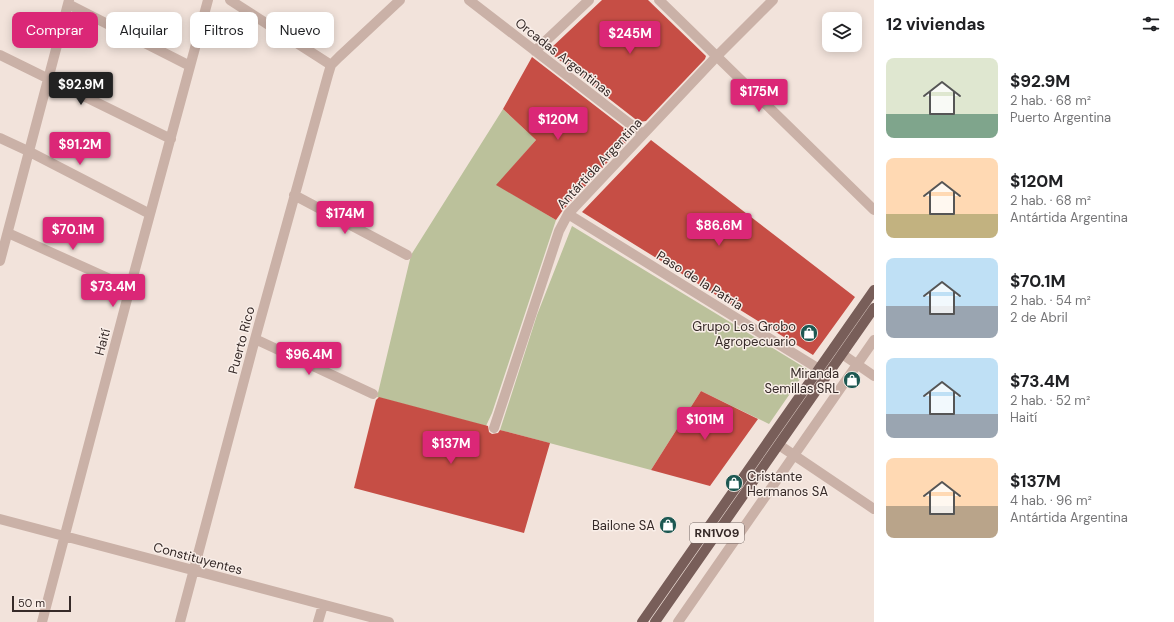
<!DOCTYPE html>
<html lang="es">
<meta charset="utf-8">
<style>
:root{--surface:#fff;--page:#f6f6f6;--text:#202124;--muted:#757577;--accent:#db2777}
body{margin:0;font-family:"DM Sans",sans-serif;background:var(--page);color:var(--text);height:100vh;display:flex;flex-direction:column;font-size:15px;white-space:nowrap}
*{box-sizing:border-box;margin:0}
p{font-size:13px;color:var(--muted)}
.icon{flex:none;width:22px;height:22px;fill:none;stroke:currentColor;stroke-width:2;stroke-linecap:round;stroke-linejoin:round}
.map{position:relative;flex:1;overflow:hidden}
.sheet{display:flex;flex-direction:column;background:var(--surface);width:300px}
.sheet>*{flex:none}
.top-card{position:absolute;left:12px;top:12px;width:380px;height:36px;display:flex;gap:8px}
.buttons{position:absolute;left:822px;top:12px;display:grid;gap:8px}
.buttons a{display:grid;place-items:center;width:40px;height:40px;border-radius:8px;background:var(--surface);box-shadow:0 2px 10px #0003;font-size:20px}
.scale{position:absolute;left:12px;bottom:10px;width:59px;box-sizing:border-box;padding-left:4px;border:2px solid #362a28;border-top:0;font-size:11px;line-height:14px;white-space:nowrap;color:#362a28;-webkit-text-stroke:3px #f9eee8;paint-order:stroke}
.price{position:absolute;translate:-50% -34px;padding:0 9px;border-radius:4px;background:var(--accent);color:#fff;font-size:13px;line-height:26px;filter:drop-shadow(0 1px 2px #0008)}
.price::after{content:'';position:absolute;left:50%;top:24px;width:12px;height:9px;margin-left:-6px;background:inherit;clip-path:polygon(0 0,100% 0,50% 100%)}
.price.selected{background:#222;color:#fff}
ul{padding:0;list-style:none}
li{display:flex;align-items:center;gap:12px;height:100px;padding:0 12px}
li span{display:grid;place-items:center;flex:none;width:112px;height:80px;border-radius:8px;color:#555}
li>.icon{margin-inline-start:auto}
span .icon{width:48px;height:48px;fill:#fffc;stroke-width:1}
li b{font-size:17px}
h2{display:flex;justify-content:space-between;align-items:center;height:48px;padding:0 12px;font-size:17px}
.tag{padding:0 14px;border-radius:8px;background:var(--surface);box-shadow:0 2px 10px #0003;font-size:14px;line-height:36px}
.tag.selected{background:var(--accent);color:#fff}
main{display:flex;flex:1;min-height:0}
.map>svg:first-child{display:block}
</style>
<main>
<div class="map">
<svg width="874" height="622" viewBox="0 0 874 622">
<rect width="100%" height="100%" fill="#f2e3db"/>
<path fill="#bbc19b" d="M503,109L536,140L497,185L556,220L492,413L486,426L377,397L411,255Z
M572,226L807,369L769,424L701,391L651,470L500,430L537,315Z"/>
<path fill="#c64e45" d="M602,0H648L706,56L705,59L646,121L639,122L549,52L550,49Z
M532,57L633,135L563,210L556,220L496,185L536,140L503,109Z
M651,140L855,297L813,355L582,212Z
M701,391L758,419L710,486L651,470Z
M379,397L488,426L489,432L492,434L498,433L500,430L550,443L524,533L354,488L376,400Z"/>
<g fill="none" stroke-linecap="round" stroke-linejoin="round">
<path stroke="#cab1a7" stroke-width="10" d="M230,0L331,65
M469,0L643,134
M659,0L874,210
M68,4L190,66
M535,51L589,0
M0,55L171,139
M0,138L28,151L150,214
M294,195L407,255
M568,214L819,369
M8,233L130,288
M0,261L69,0
M255,339L373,394
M842,354L874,376
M494,428L559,231L568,214L717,56L773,0
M779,445L874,509
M0,519L389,622
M42,622L130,288L208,0
M180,622L255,339L328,75L331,65L339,57L400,0
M318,622L323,605
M678,622L874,340"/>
<path stroke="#785e59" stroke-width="10" d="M642,622L874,290
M655,622L874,308"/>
</g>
<defs>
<symbol id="shop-disc" viewBox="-11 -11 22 22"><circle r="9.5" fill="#1d5852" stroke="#f9eee8"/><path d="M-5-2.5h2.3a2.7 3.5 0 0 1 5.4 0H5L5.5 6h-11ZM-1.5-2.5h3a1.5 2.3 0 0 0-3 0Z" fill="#fff"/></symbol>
</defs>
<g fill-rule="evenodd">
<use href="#shop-disc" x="799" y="323" width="20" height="20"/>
<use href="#shop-disc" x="842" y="370" width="20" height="20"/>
<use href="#shop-disc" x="724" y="473" width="20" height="20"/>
<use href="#shop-disc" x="658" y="515" width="20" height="20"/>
</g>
<g text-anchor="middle" stroke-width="3" stroke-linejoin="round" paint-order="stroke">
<rect fill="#f9eee8" stroke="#706562" stroke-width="1" x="690" y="523" width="54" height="20" rx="3"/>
<g font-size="12" font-weight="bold" fill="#362a28">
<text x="717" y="537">RN1V09</text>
</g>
<g font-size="13" fill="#362a28" stroke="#f9eee8">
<text transform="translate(564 57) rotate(38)" y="5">Orcadas Argentinas</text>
<text transform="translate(599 163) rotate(-47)" y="5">Antártida Argentina</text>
<text transform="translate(700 280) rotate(32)" y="5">Paso de la Patria</text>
<text transform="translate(241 340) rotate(-75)" y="5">Puerto Rico</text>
<text transform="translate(102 342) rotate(-75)" y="5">Haití</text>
<text transform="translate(198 558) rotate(15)" y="5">Constituyentes</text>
</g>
<g font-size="13" fill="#362a28" stroke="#f9eee8" text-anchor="end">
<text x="796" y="331">Grupo Los Grobo<tspan x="796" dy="15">Agropecuario</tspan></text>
<text x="839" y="378">Miranda<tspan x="839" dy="15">Semillas SRL</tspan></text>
<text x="747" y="481" text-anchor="start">Cristante<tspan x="747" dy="15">Hermanos SA</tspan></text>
<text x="655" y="530">Bailone SA</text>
</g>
</g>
</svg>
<div class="buttons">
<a><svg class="icon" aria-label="layers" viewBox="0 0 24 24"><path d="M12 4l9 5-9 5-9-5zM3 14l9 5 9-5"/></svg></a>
</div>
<div class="scale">50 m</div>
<b class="price" style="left:630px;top:55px">$245M</b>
<b class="price selected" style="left:81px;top:106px">$92.9M</b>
<b class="price" style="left:759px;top:113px">$175M</b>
<b class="price" style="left:558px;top:141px">$120M</b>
<b class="price" style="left:80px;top:166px">$91.2M</b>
<b class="price" style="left:345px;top:235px">$174M</b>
<b class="price" style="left:719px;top:247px">$86.6M</b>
<b class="price" style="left:73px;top:251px">$70.1M</b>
<b class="price" style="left:113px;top:308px">$73.4M</b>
<b class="price" style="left:309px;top:376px">$96.4M</b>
<b class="price" style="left:705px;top:441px">$101M</b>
<b class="price" style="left:451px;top:465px">$137M</b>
<div class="top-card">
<a class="tag selected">Comprar</a>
<a class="tag">Alquilar</a>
<a class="tag">Filtros</a>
<a class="tag">Nuevo</a>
</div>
</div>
<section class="sheet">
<h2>12 viviendas<svg class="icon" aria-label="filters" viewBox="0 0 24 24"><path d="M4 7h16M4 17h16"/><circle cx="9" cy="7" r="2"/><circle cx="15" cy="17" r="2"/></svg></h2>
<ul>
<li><span style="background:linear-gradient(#dfe7d0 70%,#7fa58c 0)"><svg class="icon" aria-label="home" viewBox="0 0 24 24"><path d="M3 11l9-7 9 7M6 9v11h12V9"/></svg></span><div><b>$92.9M</b><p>2 hab. · 68 m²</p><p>Puerto Argentina</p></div></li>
<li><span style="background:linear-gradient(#ffd9b3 70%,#c2b280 0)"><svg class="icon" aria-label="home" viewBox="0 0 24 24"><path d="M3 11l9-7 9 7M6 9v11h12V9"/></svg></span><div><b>$120M</b><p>2 hab. · 68 m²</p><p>Antártida Argentina</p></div></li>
<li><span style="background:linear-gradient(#bfe0f5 60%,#9aa5b1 0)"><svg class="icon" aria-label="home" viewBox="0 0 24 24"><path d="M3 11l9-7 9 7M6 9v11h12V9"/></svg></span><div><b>$70.1M</b><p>2 hab. · 54 m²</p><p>2 de Abril</p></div></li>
<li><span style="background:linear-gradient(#bfe0f5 70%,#9aa5b1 0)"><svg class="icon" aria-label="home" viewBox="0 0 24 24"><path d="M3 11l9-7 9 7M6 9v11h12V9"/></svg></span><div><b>$73.4M</b><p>2 hab. · 52 m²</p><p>Haití</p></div></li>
<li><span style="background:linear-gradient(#ffd9b3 60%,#b9a48a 0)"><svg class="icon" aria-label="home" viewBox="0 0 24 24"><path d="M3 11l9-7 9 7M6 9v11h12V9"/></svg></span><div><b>$137M</b><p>4 hab. · 96 m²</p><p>Antártida Argentina</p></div></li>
</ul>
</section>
</main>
